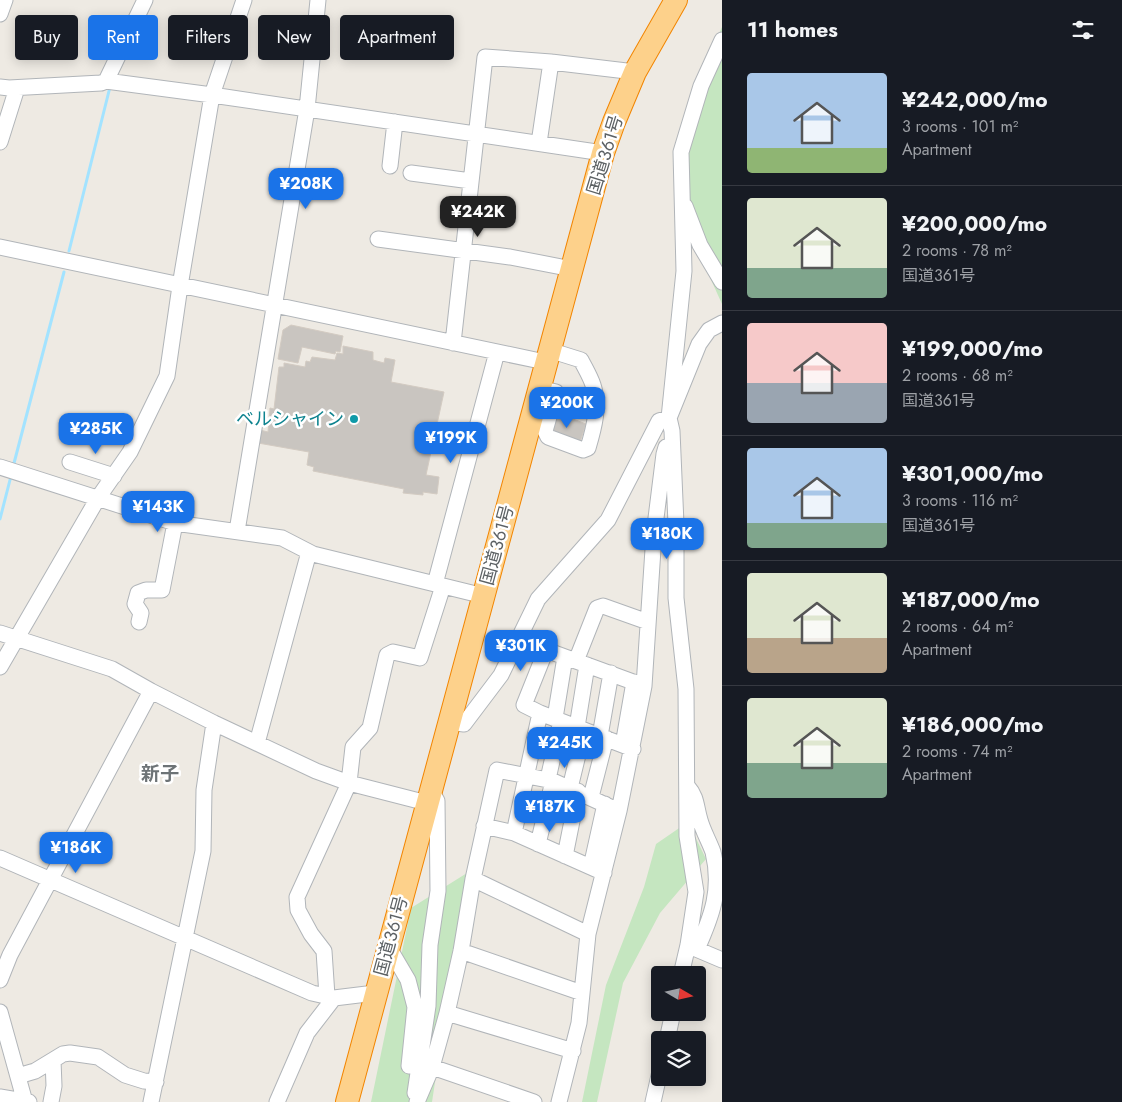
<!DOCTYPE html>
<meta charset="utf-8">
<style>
:root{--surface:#171b24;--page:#242831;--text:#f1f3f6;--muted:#9ea1a6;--line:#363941;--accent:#1a73e8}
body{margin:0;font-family:Jost,"Noto Sans JP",sans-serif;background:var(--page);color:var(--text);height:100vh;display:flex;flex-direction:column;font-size:19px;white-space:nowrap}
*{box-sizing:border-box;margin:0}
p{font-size:16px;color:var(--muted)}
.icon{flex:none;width:28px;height:28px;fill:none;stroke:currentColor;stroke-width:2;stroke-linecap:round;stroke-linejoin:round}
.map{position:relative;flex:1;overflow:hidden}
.details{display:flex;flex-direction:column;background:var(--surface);width:400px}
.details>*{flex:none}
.guide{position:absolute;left:15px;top:15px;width:475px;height:45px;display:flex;gap:10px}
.needle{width:32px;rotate:99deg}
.controls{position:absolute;left:651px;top:966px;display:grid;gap:10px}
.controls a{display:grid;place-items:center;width:55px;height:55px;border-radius:5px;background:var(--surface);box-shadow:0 2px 12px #0003;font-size:25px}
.price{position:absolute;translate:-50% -42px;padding:0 11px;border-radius:10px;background:var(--accent);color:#fff;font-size:16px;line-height:32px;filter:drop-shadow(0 1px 2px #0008)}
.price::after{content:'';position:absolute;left:50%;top:30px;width:15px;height:11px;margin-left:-8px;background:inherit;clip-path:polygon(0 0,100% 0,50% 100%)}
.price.selected{background:#222;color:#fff}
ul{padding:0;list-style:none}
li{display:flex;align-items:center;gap:15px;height:125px;padding:0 25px}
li+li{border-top:1px solid var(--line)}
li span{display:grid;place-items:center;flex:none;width:140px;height:100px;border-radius:5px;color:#555}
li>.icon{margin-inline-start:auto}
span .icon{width:60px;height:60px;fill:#fffc;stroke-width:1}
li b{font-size:21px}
h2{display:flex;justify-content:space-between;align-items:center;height:60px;padding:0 25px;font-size:21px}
.tag{padding:0 18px;border-radius:5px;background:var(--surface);box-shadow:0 2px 12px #0003;font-size:18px;line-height:45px}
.tag.selected{background:var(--accent);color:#fff}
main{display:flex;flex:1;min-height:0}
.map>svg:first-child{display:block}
</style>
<main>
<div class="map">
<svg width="722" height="1102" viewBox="0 0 722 1102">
<rect width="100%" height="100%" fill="#eeeae3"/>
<path fill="#c5e6c0" d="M722,27V304L674,198L675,152L694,87Z
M688,822L706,859L660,913L623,983L597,1102H582L606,985L644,887L656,844Z
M467,873L432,1102H371L411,908Z"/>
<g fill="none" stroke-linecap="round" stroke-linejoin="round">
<path stroke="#a3e3ff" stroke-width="3" d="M69,251L110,87
M13,467L64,272
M0,519L11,476"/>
</g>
<path fill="#c9c5c0" stroke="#d3cbc2" d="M291,325L343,336L340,352L336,351L335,354L302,347L298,363L278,359L283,330Z
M343,346L373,352V360L384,363L385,358L395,360L391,382L444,392L426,475L439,477L437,494L423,492V495L403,493L404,489L313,471L314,467L307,465L309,452L258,443L260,430L268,432L270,408L274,409L279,367H284V363L305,367L306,361L310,362L312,357L335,360L337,353L343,354Z
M555,412L586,424L579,445L548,434Z"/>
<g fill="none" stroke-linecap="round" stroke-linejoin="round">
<defs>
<path id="minor" d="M0,14L5,0
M106,81L145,0
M0,87L9,88L101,83L106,81L212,95L603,153
M0,142L17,88
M539,143L551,62
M390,166L395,122
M411,173L471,181
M685,206L700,245L722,282
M378,239L510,257L572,269
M0,247L545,362
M453,343L485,57L551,62L635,72
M539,388L556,392L545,431L548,437L583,450L588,448C594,428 600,406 593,385C590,376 585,368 581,360L549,350
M70,462L114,476
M0,467L175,523L282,538L313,554L484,596
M237,531L307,109L318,0
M435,584L497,352
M139,622L141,613L135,604L138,593L146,590H162L175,523
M0,633L112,669L151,691L214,723L316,771L349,783L427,803
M576,661L597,608L603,606L648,622
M0,667L98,498L130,452L167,376L180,286L212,95L244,0
M555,718L565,657
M449,722L464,724L501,675L538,599L608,520L659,421L669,418L699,344L709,330L722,323
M577,727L587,665
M600,736L611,673
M257,743L309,552
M623,745L634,682
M633,749L540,713L524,705L546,650L644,686
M548,779L561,721
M688,787C697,797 696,807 700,820C703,831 709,841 713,852C722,889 712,916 697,949
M570,788L584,730
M591,797L606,738
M484,826L514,833L604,873
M514,833L540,713
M538,844L553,781
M565,856L578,791
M0,858L312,993L334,998L375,993
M591,867L605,804
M473,879L588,934
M388,946L408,980L415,1007L409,1066
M689,946L722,960
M461,951L582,993
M681,975L688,945L696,892L687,836L686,689L676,598V524L672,431L669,418L684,271L681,152L701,86L722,40
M0,980L10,955L151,691
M327,996L324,951L311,934L298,910L297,897L349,783L353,747L370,728L387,655L393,652L420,658L443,586
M0,1012L25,1102
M447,1013L573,1051
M667,1040L673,1012
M432,1067L534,1102
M18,1076L35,1071L63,1054L70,1053L98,1057L125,1075L144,1081L156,1082
M415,1093L428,1006L430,945L438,891L437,801L432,792
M0,1097L29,1102
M51,1102L54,1086L53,1060
M151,1102L203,851L204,790L214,723
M277,1102L307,1033L334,998
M417,1102L432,1067L447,1013L461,951L473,879L497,770L553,781L619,811
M559,1102L579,1023L588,934L619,811L644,686L654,534L664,454L666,447
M653,1102L660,1071"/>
<path id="highway" d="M347,1102L603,153L614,122L635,72L676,0"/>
</defs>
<use href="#minor" stroke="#b1b5b9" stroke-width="17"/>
<use href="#highway" stroke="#f28500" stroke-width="24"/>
<use href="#minor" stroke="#fff" stroke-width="15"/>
<use href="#highway" stroke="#fdd18b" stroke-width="22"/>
</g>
<circle fill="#0f9aa8" stroke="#fff" stroke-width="2" cx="354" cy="419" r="5"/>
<g text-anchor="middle" stroke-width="5" stroke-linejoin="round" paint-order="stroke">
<g font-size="18" fill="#5c6164" stroke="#fff">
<text transform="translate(605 155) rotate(-73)" y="6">国道361号</text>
<text transform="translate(497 545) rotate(-75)" y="6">国道361号</text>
<text transform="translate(391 936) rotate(-75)" y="6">国道361号</text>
</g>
<g font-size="18" fill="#0d838f" stroke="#fff" text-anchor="end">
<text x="344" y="425">ベルシャイン</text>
</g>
<g font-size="19" font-weight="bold" fill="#6d7376" stroke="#fff">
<text x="160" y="780">新子</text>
</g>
</g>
</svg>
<div class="controls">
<a><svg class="needle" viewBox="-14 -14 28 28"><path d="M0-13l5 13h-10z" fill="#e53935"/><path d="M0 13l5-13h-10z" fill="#9ea1a6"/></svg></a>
<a><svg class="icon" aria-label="layers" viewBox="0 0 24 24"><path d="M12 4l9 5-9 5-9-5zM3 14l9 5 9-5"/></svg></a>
</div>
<b class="price" style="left:306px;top:210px">¥208K</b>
<b class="price selected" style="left:478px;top:238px">¥242K</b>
<b class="price" style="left:567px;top:429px">¥200K</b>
<b class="price" style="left:96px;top:455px">¥285K</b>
<b class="price" style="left:451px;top:464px">¥199K</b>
<b class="price" style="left:158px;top:533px">¥143K</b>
<b class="price" style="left:667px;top:560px">¥180K</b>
<b class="price" style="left:521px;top:672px">¥301K</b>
<b class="price" style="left:565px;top:769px">¥245K</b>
<b class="price" style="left:550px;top:833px">¥187K</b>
<b class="price" style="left:76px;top:874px">¥186K</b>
<div class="guide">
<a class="tag">Buy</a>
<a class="tag selected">Rent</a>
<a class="tag">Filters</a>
<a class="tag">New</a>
<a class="tag">Apartment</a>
</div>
</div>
<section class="details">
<h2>11 homes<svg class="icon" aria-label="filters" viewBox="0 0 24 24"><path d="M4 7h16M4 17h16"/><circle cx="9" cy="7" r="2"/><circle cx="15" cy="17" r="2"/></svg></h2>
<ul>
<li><span style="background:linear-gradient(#a9c7e8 75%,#8fb573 0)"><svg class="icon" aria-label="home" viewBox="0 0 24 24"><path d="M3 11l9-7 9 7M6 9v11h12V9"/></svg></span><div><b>¥242,000/mo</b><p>3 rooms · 101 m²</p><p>Apartment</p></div></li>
<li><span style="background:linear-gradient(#dfe7d0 70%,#7fa58c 0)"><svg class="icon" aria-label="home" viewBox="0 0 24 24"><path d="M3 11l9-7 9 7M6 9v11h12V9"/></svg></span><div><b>¥200,000/mo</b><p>2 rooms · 78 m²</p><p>国道361号</p></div></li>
<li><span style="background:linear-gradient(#f6c9c9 60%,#9aa5b1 0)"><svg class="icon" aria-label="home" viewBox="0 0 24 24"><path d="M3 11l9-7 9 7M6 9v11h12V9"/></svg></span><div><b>¥199,000/mo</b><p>2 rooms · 68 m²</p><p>国道361号</p></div></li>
<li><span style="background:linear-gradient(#a9c7e8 75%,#7fa58c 0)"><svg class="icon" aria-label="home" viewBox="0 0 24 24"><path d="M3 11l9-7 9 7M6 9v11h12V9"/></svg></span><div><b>¥301,000/mo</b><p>3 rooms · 116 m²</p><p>国道361号</p></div></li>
<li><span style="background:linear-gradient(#dfe7d0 65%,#b9a48a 0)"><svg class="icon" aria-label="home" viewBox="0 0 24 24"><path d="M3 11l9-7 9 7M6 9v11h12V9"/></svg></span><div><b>¥187,000/mo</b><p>2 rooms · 64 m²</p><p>Apartment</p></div></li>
<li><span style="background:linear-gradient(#dfe7d0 65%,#7fa58c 0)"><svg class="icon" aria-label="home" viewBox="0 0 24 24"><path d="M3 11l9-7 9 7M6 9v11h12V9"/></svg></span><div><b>¥186,000/mo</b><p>2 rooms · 74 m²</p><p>Apartment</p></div></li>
</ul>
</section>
</main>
